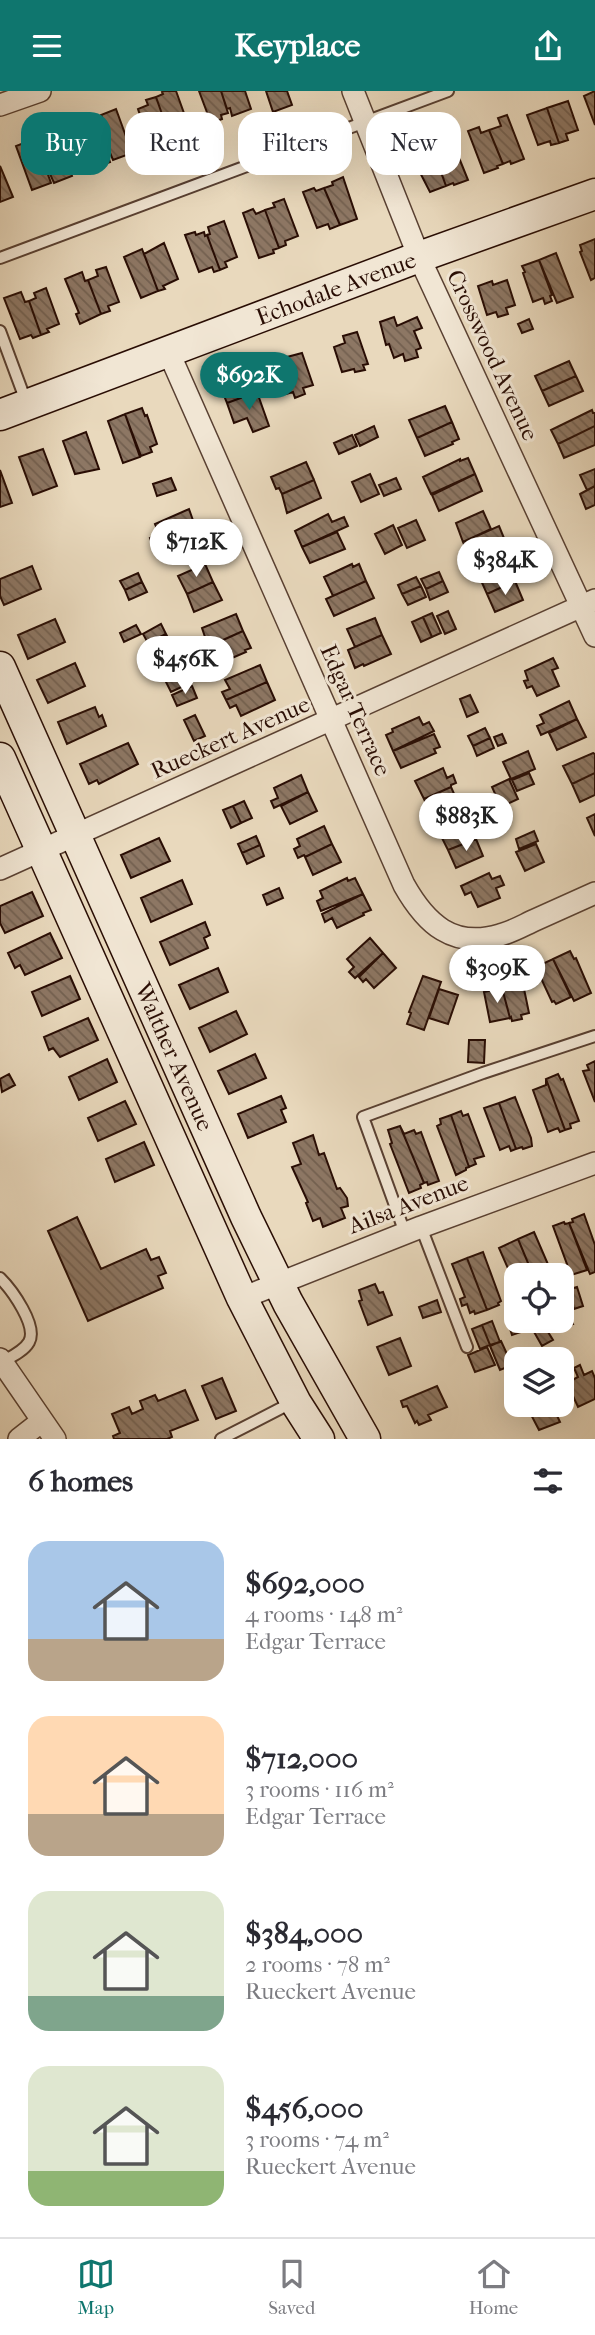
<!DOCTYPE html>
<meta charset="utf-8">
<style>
:root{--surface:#fff;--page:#f7f7f7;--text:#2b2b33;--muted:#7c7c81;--line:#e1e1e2;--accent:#0f766e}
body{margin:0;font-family:"IM FELL French Canon",serif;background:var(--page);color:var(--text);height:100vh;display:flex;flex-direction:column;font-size:26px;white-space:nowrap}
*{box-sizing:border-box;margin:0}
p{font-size:23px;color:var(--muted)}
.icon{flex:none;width:38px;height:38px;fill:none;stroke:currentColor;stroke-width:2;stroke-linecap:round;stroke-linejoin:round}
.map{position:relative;height:1348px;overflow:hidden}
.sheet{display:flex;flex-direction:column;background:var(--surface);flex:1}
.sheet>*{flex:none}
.top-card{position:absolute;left:21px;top:21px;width:553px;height:63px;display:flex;gap:14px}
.fabs{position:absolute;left:504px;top:1172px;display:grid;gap:14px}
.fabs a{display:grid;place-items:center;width:70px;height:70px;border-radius:14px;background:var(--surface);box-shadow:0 7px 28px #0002;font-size:35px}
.price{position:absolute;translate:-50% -60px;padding:0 16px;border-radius:24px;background:#fff;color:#222;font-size:23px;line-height:46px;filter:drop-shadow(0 2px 4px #0008)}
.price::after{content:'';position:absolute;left:50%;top:42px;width:21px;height:16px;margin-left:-10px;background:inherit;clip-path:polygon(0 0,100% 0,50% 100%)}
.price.active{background:var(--accent);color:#fff}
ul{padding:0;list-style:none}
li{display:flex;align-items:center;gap:21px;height:175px;padding:0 28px}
li span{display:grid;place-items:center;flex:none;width:196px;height:140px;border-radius:21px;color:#555}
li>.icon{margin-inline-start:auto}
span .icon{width:84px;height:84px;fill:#fffc;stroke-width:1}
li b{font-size:30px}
h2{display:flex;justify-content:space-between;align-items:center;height:84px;padding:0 28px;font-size:30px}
.tag{padding:0 24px;border-radius:21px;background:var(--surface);box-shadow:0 7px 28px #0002;font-size:24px;line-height:63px}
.tag.active{background:var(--accent);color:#fff}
header{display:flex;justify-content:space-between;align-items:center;height:91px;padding:0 28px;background:var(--accent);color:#fff;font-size:32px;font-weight:700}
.tab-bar{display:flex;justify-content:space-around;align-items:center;height:98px;border-top:2px solid var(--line);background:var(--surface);font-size:19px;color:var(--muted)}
.tab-bar a{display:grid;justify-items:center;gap:4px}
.tab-bar .active{color:var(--accent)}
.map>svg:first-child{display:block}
</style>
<header><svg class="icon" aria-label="menu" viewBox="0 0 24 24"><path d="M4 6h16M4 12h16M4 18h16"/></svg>Keyplace<svg class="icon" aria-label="share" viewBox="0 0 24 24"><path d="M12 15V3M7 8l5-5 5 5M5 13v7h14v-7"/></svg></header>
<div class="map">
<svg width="595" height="1348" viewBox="0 0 595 1348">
<defs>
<pattern id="building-back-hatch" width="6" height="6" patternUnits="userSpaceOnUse" patternTransform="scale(1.75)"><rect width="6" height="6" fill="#8d7764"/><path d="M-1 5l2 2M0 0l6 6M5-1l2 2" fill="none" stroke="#736050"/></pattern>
</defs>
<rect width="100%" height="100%" fill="#e9d9bd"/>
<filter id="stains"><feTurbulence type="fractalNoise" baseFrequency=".00286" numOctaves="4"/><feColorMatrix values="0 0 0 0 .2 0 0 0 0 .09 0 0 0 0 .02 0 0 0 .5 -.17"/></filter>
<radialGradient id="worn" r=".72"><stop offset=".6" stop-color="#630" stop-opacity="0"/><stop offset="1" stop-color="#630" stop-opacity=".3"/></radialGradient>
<path fill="url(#building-back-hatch)" stroke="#290d04" stroke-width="2" d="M176,0L190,39L179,43L177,37L168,40L156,6L163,3L162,1L164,0Z
M199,0H221L228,22L221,24L222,28L211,32Z
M221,0H245L251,18L232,25L230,17L227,18Z
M266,0H287L292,14L273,21Z
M595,0V34L584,5Z
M156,6L169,43L160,46L162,51L150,55L138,18L148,14L146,9Z
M568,10L578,39L566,43L568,49L559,52L547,17Z
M547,17L559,52L551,54L550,50L538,54L527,24Z
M116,18L132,62L113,69L96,28L102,26L101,24Z
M507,24L524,68L511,73L510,70L503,73L489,39L501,35L498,27Z
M96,28L110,71L92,77L78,40L88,36L87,32Z
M479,36L481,42L489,39L503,73L497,75L498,77L484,82L468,40Z
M55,40L72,85L54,92L36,51L43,48L42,45Z
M451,47L468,89L454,94L453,92L446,95L433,59L444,55L442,51Z
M29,50L30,53L36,51L51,92L32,99L16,55Z
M433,59L446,95L430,101L413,68Z
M0,75L13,106L0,111Z
M343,86L357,128L340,134L324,97L333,94L332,91Z
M314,97L316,100L324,97L340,134L330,138L328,133L317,137L303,101Z
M284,108L298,145L285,150L286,154L279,157L265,119L275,116L273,112Z
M253,118L256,123L265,119L279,157L273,159L274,162L259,167L243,122Z
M224,130L237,166L225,171L227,176L220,179L207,144L210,143L208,136Z
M195,141L196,144L204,141L205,145L207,144L220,179L214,181L212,176L199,181L185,144Z
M595,148V187L591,189L580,161L582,160L580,154Z
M164,152L178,188L163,195L165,198L158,200L144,163Z
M142,158L158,200L141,207L124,166Z
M556,162L573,206L557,212L539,169Z
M539,169L552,204L550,205L552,210L545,213L543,207L533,211L523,182L525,181L522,175Z
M106,176L119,211L108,215L110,220L101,223L88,189L98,185L96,179Z
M82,181L85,190L88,189L101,223L80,233L76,223L79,222L65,188Z
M507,189L515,214L506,217L508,223L498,226L496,221L487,224L478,195L492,190L493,194Z
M46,197L59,233L47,238L49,241L41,244L29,210L36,207L34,202Z
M21,201L25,211L29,210L41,244L33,247L31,244L20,248L4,207Z
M394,226L397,235L417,226L422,237L414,240L421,257L416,259L418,266L405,270L403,263L394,267L389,253L386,254L380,231Z
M529,228L533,238L522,242L518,233Z
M357,241L368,273L363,274L365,279L355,281L354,278L342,281L334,256L345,252L343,245Z
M302,262L313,294L303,297L305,303L295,307L293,301L286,303L278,278L290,274L287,266Z
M569,270L576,285L542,300L535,285Z
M236,278L239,285L250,281L257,301L227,312L219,292L228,289L226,282Z
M576,285L583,300L549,315L542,300Z
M257,301L269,335L253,341L247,327L234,332L227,312Z
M445,315L452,331L417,347L409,329Z
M142,317L145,325L147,324L157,353L150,356L152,361L141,365L125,323Z
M592,319L593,322H595V335L558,353L551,339Z
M125,323L140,366L123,372L108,330Z
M452,331L459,348L452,351L453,353L425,365L417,347Z
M374,335L378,346L360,355L355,344Z
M595,335V354L564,367L558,353Z
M86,341L99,378L75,383L63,350Z
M352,344L357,355L339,363L334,352Z
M43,358L57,395L33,404L19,366Z
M468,367L475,383L431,403L423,386L460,368V370Z
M306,371L314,389L282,403L279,397L276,398L271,386Z
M595,378V395L580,403L587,399L580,384Z
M0,379L12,412L0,416Z
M370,383L379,403L361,411L352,391Z
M475,383L482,400L439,420L432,404Z
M171,387L176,399L157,405L153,393Z
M396,387L401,398L384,405L379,394Z
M314,389L321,407L287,422L282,403Z
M595,395V414L586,418L580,403Z
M189,418L196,438L156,456L153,455L150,447L159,443L155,433Z
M483,420L491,438L463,451L456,432Z
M328,423L332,431L344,426L348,435L302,456L295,440Z
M416,429L425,449L407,457L398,437Z
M393,434L402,454L385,463L375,443Z
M499,435L506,452L471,469L463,451Z
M196,438L199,445L194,447L199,457L171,470L167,461L160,464L156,456Z
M337,441L345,458L310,472L302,456Z
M507,472L515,490L487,503L479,485Z
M205,473L213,491L187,503L178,485Z
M352,473L353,476L359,473L366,490L333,505L324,486Z
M32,475L41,498L4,514L0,505V488Z
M439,481L443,490L426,498L421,488Z
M138,482L142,491L125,499L120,490Z
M416,486L421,495L402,503L398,494Z
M366,490L374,507L334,525L326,508Z
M443,490L448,501L430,509L426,498Z
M515,490L523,509L495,521L487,503Z
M142,491L147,501L129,509L125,499Z
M213,491L222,509L194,521L187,503Z
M421,495L426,506L408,514L402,503Z
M448,520L456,538L445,543L437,525Z
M432,522L441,542L432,546L423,526Z
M236,523L243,540L203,558L199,549L205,546L202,537Z
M423,526L432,546L421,551L412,531Z
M375,527L382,544L355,556L347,538Z
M55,528L65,551L28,568L18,544Z
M161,533L166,543L148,552L143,543Z
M136,534L141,543L124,551L120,542Z
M243,540L251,557L245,559L246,561L218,573L211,566L207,567L203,558Z
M166,543L171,553L153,562L148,552Z
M382,544L391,563L364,575L363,573L355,577L348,559Z
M553,567L558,577L552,579L559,595L537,605L532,595L527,597L524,590L528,589L525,580Z
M75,572L85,595L48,612L37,589Z
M260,574L267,591L226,609L222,601L230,598L225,589Z
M184,580L190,592L171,601L165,589Z
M267,591L275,609L241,625L236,614L230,617L226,609Z
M192,595L197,607L177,615L172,604Z
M470,604L478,621L467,626L460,608Z
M569,610L577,628L541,644L537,635L544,632L540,624Z
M95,616L99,626L102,624L106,635L67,653L58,631Z
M195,624L205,645L194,650L184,629Z
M419,626L423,634L429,631L434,640L393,660L386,644L393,641L392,638Z
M577,628L586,646L557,659L549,642Z
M485,637L490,647L473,655L468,645Z
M434,643L440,656L434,658L436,662L401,677L393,660Z
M502,643L506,652L498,655L494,646Z
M490,647L494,657L477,665L473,655Z
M128,652L138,673L99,693L97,689L89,693L80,673Z
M528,660L535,678L511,688L503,671Z
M593,662L595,663V682L572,693L563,675Z
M443,677L447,687L453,684L456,692L451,694V696L424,708L415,690Z
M529,682L534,693L517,700L512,689Z
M595,682V704L580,711L572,693Z
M301,684L308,701L274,717L271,710L278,707L274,697Z
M509,688L518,708L501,716L492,696Z
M451,696L459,714L432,726L424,708Z
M308,701L317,720L290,733L281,715Z
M244,710L252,727L241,732L233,715Z
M233,715L241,732L231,737L223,719Z
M595,723V745L587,727Z
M467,729L468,731L475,729L481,743L475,746L476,748L448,759L439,741Z
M324,735L332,753L305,766L304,764L298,767L294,758L300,755L297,748Z
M534,740L538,750L519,758L516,748Z
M256,745L260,754L242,762L238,753Z
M159,747L170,770L131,787L121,764Z
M476,748L483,765L456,777L448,759Z
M332,753L341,771L313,784L305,766Z
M536,753L544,771L525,780L516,761Z
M260,754L264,765L247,773L242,762Z
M489,782L492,788L500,785L504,794L496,797L500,807L478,816L471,801L465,804L461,795Z
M347,787L348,790L355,787L363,803L321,820L317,810L323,807L320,800Z
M182,789L192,813L151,831L141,807Z
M279,797L283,807L267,814L263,804Z
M32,801L43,825L5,842L0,832V815Z
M363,803L371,819L363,822L364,824L337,837L332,827L325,831L322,823Z
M205,831L210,844L204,847L208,857L170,874L160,851Z
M50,842L62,867L25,884L20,874L15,877L8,862Z
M370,847L383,862L355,887L349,881L354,876L347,868Z
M570,860L574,868L576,867L591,902L574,910L553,868Z
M383,862L396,877L374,897L366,888L363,891L359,886Z
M553,868L571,906L556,913L554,910L552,911L539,883L541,882L538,875Z
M218,877L228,901L190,918L179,894Z
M70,885L80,908L42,925L32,901Z
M423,885L441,891L424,939L407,933L411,922L409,921Z
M523,893L529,922L521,924L522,928L512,930L511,926L510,927L502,897Z
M502,897L510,927L490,931L484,901Z
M439,898L458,904L448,933L429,927Z
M236,920L247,943L210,961L199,937Z
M88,927L98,949L60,966L53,957L49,959L44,946Z
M469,949H485L484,972L468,971Z
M255,963L266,987L229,1003L218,980Z
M107,968L117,991L79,1009L69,986Z
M595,970V1011L583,980L589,979L587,974Z
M9,983L15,994L2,1001L0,988Z
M558,983L561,989L563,988L579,1030L570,1033L571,1037L565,1039L546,988Z
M546,988L565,1039L560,1041L558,1037L548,1041L533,999L546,994Z
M281,1005L286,1017L281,1019L286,1031L248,1047L238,1023Z
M515,1006L531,1047L532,1055L523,1058L522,1056L516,1058L499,1012Z
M125,1010L136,1033L98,1050L88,1027Z
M499,1012L516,1058L511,1060L509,1055L500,1059L484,1017Z
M461,1020L463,1025L468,1023L484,1065L474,1068L476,1073L469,1076L451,1024Z
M451,1024L469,1076L466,1077V1079L456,1084L437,1035L441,1033L440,1028Z
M400,1035L424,1092L420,1094L421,1097L409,1102L390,1053L392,1052L388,1039Z
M400,1035L404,1043L414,1039L416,1043L421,1041L439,1090L428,1094L427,1091L424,1092Z
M313,1044L319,1064L324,1062L337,1098L340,1097L347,1107L348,1115L341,1117L345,1127L323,1136L320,1127L313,1130L306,1112L308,1111L292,1076L301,1073L293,1052Z
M144,1051L154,1074L115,1091L106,1068Z
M584,1123L595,1154V1181L590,1183L569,1132L573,1131L572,1128Z
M77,1126L101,1178L146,1158L151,1169L159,1166L166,1182L158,1185L163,1197L88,1230L48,1140Z
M564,1131L565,1133L569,1132L587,1179L571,1184L553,1135Z
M534,1141L550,1178L541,1182L542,1185L533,1184L518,1148Z
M518,1148L533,1184L516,1185V1190L514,1191L499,1157Z
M483,1161L501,1210L498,1212L499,1214L487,1219L467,1167Z
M467,1167L487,1219L475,1223L474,1220L470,1222L467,1213L462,1215L460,1208L465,1206L452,1173Z
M375,1193L379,1202L383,1201L392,1224L368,1234L359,1210L362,1209L359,1199Z
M577,1196L583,1215L574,1218L567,1199Z
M567,1199L574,1218L566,1221L562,1211V1201Z
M437,1209L441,1221L423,1227L419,1216Z
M514,1222L521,1241L512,1244L506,1225Z
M569,1223L573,1233L565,1235L562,1226Z
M492,1230L500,1251L490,1254L482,1234Z
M517,1230H528L530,1237L521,1241Z
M543,1233L553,1249L542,1255L533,1239Z
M482,1234L490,1254L480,1258L472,1238Z
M400,1247L411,1275L389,1284L377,1256Z
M501,1250L512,1274L500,1279L490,1255Z
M487,1256L495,1274L475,1281L468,1264Z
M580,1274L584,1284L592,1280L595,1287V1308L578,1316L567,1292L578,1286L574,1277Z
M222,1287L236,1320L216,1328L202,1295Z
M437,1295L447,1316L428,1324L431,1329L419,1334L417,1330L415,1332L407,1315L403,1316L401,1310Z
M185,1299L198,1329L170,1340L172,1346L167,1348H114L113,1345L120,1342L112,1323L129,1316L132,1323L143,1318L140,1310L155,1304L158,1310Z
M526,1314H552L560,1331L539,1339Z"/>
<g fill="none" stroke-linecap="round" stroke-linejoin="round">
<defs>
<path id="service" d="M0,167L448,0
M0,240L27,313
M421,1136L467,1256
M405,1142L363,1026L483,982L595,945
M0,1187C12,1199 38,1235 29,1251C24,1260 11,1266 2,1271
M221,1348L293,1311"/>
<path id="minor" d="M353,0L419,166L595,545
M0,14L40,0
M169,262L404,794C426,833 453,858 500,844C512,841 524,834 535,829C555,820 575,811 595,802
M0,778L595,509
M242,1207L421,1136L595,1072
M0,1268L55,1348
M19,1348L42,1330"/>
<g id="secondary">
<path id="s1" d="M0,324L419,166L595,103"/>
<path id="s2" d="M0,576L246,1126L288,1212L365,1348"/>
<path d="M0,667L242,1207L296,1312L319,1348"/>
</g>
</defs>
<use href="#service" stroke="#594032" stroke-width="14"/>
<use href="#minor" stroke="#594032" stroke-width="24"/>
<use href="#secondary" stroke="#290d04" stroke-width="33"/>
<use href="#service" stroke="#f1e6d4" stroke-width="10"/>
<use href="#minor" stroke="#f1e6d4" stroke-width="21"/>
<use href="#secondary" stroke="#f1e6d4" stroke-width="30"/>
</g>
<g text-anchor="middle" stroke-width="6" stroke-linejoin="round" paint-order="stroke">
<g font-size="23" fill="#290d04" stroke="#f1e6d4">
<text dy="8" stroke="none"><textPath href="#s1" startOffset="359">Echodale Avenue</textPath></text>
<text transform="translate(493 264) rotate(65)" y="8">Crosswood Avenue</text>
<text transform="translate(356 619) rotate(66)" y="8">Edgar Terrace</text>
<text transform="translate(230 646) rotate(-24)" y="8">Rueckert Avenue</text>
<text dy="8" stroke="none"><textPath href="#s2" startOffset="427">Walther Avenue</textPath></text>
<text transform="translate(408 1113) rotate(-21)" y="8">Ailsa Avenue</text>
</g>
</g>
<rect width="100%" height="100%" filter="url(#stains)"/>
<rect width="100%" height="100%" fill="url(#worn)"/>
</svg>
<div class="fabs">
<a><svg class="icon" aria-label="locate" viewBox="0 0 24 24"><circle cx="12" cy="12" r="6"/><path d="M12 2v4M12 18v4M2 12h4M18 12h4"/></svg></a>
<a><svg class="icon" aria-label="layers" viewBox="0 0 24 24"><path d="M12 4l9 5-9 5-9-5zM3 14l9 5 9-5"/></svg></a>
</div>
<b class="price active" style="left:249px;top:321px">$692K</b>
<b class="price" style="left:196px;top:488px">$712K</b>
<b class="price" style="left:505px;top:506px">$384K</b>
<b class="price" style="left:185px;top:605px">$456K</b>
<b class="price" style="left:466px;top:762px">$883K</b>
<b class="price" style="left:497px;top:914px">$309K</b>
<div class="top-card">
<a class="tag active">Buy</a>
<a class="tag">Rent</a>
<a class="tag">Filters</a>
<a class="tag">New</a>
</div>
</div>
<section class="sheet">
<h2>6 homes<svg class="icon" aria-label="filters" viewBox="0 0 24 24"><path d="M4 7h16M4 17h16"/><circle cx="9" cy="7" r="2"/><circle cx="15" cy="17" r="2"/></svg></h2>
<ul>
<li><span style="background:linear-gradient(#a9c7e8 70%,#b9a48a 0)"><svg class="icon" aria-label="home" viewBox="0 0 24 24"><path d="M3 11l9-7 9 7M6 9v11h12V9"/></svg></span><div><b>$692,000</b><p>4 rooms · 148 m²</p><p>Edgar Terrace</p></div></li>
<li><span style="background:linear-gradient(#ffd9b3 70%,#b9a48a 0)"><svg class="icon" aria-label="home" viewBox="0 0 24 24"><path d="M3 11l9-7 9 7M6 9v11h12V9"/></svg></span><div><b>$712,000</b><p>3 rooms · 116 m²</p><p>Edgar Terrace</p></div></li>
<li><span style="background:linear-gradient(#dfe7d0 75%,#7fa58c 0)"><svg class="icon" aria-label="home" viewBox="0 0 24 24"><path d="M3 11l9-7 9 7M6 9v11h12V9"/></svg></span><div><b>$384,000</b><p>2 rooms · 78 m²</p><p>Rueckert Avenue</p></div></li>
<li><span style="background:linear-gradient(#dfe7d0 75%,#8fb573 0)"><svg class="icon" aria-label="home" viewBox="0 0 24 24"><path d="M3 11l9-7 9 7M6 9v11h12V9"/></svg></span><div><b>$456,000</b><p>3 rooms · 74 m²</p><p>Rueckert Avenue</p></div></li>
</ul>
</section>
<nav class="tab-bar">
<a class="active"><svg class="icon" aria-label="map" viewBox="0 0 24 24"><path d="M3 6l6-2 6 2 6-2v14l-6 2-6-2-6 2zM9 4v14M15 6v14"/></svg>Map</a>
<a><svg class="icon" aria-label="saved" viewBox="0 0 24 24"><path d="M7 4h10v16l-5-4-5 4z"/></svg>Saved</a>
<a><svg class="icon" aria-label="home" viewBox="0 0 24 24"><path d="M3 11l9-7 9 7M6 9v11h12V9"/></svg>Home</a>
</nav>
